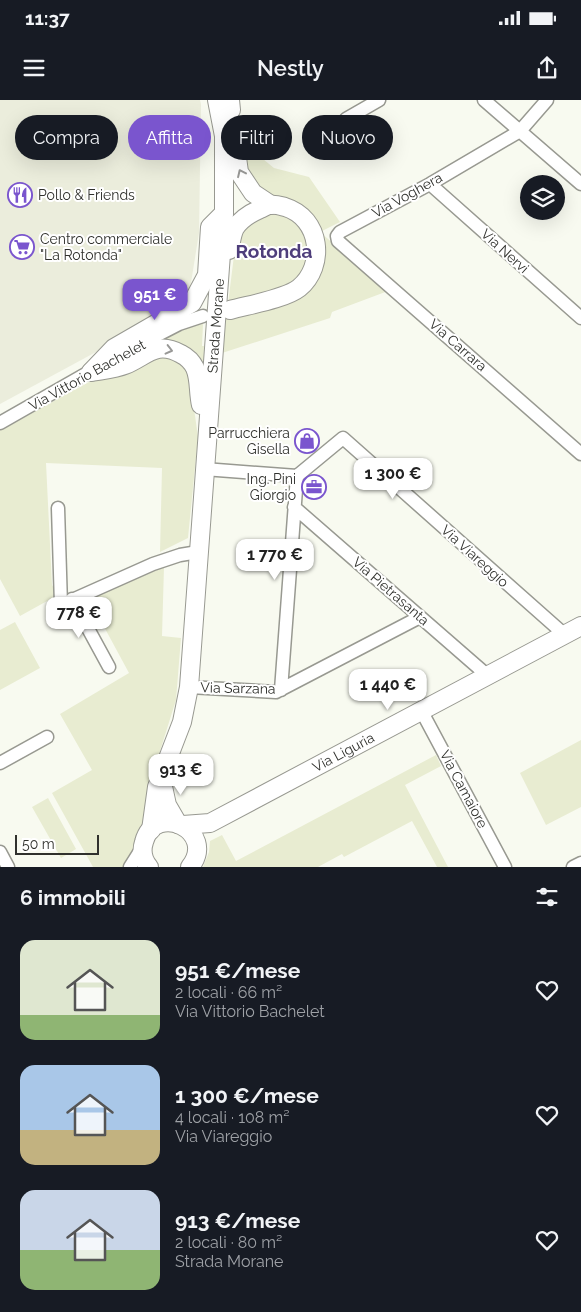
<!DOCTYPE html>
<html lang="it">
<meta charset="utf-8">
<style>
:root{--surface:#171b24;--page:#242831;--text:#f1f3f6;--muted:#9ea1a6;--accent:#7a55ce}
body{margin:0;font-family:Raleway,sans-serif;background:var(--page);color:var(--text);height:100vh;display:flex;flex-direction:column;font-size:19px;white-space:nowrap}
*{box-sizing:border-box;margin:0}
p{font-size:16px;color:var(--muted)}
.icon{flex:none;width:28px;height:28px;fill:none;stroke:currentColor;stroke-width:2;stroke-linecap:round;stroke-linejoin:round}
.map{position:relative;height:767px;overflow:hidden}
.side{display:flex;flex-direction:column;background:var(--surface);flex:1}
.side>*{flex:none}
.hud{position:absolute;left:15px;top:15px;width:551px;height:45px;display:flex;gap:10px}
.buttons{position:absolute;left:520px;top:75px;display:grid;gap:10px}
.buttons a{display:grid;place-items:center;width:45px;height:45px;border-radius:50%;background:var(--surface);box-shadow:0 5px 20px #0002;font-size:25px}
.scale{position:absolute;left:15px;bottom:12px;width:84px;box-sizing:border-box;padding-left:5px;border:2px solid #30312d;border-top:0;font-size:14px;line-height:18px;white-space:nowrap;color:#30312d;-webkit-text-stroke:4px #fff;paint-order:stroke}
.price{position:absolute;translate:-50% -42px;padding:0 11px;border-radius:10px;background:#fff;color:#222;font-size:16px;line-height:32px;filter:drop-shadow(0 1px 2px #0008)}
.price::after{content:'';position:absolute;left:50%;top:30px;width:15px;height:11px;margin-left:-8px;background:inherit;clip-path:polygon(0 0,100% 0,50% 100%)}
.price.on{background:var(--accent);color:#fff}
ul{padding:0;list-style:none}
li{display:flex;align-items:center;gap:15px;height:125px;padding:0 20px}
li span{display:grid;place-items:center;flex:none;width:140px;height:100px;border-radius:15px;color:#555}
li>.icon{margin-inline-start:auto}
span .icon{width:60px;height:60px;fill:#fffc;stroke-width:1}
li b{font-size:21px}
h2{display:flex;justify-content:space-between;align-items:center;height:60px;padding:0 20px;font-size:21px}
.pill{padding:0 18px;border-radius:22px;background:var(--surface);box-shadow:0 5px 20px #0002;font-size:18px;line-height:45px}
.pill.on{background:var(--accent);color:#fff}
.status{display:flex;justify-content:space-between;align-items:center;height:35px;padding:0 25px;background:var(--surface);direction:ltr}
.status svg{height:14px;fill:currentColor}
header{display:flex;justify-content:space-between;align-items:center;height:65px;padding:0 20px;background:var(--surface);font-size:22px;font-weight:600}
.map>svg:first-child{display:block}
</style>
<div class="status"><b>11:37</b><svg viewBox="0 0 49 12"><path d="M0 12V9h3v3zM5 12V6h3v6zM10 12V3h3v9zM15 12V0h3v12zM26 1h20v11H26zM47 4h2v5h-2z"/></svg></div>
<header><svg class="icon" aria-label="menu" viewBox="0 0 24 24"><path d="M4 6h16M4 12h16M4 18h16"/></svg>Nestly<svg class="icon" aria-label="share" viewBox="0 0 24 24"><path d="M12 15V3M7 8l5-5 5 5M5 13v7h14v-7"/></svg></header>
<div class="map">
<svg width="581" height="767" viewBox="0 0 581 767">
<rect width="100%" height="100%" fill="#f8faf0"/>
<path fill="#ebeddc" d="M0,0H200L201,4L199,133L190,189L179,207L0,304Z"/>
<path fill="#e8ecd1" d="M244,55L263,59L274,68L309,77L340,122L322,131L312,116L299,104L283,97L268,94L250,81Z
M272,110L297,121L309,140L308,165L291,186L228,204L236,139L241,129Z
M320,132L388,191L332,212L330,218L222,253L226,218L296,198Z
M203,224L202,246H204L203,282L198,267L149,247L184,228Z
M167,256L184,265L189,273L198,337L188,438L160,452L162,368L46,363L52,485L58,495L20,516L0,479V330L89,282L124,273L148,259Z
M164,467L162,536L181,538L176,600L160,651L153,681L148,721L135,753L126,767H93L52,693L92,670L60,614L129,573L89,499Z
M15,522L40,568L0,590V530Z
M581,640V707L546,725L520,673Z
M436,655L441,666L405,685L448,767H437L412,721L344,757L342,754L318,767H203L209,752L210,741L222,735L236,761Z
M48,698L76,749L61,758L32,707Z"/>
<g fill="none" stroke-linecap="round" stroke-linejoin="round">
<defs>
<path id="street" d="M484,0L581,84
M547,0L520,31L430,84L340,132L337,136L338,141L581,354
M346,19L379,0
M430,84L581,218
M0,323L119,255L179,224L203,216
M204,369L297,376L343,338L565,535
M294,407L488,576
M58,408L61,505L153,464L180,455L198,452
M72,499L109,567
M189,587L276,592L420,517
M281,590L297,376
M422,612L505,767
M0,663L47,637
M0,752L8,767
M130,767L142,748
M573,767L581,763"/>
<g id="secondary">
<path d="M222,22L231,10L230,0"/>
<path d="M227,38L235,43L239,72L253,93L271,105"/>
<path d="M229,150C231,143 232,133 235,128C241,119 251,113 260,109C263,108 267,105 270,105C275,104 281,106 285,107C321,118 326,166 299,188C285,199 248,205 230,210"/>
<path d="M91,272L114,248L192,203L207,175L210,127L224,113"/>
<path d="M91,272C102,270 115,269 125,265C147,256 156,240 181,254C187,257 192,262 195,268C200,279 198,293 201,305"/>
<path d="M162,682L167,705L178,724"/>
<path id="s1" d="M183,725L210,723L581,526"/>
<path id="s2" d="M151,730L157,687L182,622L189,587L224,113V36L217,0"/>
<path d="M149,767C143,760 141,751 144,742C155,701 218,731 190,767"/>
</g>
</defs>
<use href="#street" stroke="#989991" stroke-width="15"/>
<use href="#secondary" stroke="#989991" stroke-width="20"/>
<use href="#street" stroke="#fff" stroke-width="12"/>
<use href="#secondary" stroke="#fff" stroke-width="18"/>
</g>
<defs><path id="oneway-chevron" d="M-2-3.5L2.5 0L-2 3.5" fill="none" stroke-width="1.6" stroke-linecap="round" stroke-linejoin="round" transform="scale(1.25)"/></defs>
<g stroke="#989896">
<use href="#oneway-chevron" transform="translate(241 73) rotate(-115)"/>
<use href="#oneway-chevron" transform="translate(169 250) rotate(14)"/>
</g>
<defs>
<symbol id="restaurant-ring" viewBox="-11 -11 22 22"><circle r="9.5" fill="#fff" stroke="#7a55ce" stroke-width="1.5"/><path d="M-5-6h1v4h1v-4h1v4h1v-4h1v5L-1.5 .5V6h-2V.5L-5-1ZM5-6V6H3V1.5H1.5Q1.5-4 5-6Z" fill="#7a55ce"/></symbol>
<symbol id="supermarket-ring" viewBox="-11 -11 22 22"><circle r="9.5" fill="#fff" stroke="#7a55ce" stroke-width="1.5"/><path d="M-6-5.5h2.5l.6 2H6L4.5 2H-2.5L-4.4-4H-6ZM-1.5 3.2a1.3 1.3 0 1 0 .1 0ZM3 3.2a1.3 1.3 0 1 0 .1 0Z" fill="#7a55ce"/></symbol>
<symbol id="shop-ring" viewBox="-11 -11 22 22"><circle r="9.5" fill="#fff" stroke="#7a55ce" stroke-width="1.5"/><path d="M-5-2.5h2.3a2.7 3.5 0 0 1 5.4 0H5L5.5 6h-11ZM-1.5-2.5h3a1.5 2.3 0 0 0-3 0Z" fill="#7a55ce"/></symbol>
<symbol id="office-ring" viewBox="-11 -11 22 22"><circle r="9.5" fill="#fff" stroke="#7a55ce" stroke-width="1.5"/><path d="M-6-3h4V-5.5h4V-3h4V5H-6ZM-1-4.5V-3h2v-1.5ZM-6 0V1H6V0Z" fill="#7a55ce"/></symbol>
</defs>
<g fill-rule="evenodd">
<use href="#restaurant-ring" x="6" y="81" width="28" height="28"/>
<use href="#supermarket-ring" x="8" y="133" width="28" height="28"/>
<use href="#shop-ring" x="293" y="327" width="28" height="28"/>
<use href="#office-ring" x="300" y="373" width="28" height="28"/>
</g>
<g text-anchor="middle" stroke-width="4" stroke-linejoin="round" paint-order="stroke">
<g font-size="14" fill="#30312d" stroke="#fff" text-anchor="start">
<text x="38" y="100">Pollo &amp; Friends</text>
<text x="40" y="144">Centro commerciale<tspan x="40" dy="16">"La Rotonda"</tspan></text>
<text x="290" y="338" text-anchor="end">Parrucchiera<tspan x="290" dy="16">Gisella</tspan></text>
<text x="296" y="384" text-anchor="end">Ing. Pini<tspan x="296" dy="16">Giorgio</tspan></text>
</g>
<g font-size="14" fill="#30312d" stroke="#fff">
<text transform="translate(407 95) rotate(-29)" y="5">Via Voghera</text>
<text transform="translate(505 151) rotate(42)" y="5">Via Nervi</text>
<text dy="5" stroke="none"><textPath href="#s2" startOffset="511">Strada Morane</textPath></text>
<text transform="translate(458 245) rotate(41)" y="5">Via Carrara</text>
<text transform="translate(87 275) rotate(-29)" y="5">Via Vittorio Bachelet</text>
<text transform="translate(475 456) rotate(42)" y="5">Via Viareggio</text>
<text transform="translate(391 491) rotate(41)" y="5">Via Pietrasanta</text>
<text transform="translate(238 588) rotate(1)" y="5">Via Sarzana</text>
<text dy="5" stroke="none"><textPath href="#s1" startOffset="178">Via Liguria</textPath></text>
<text transform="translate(464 689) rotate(62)" y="5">Via Camaiore</text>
</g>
<g font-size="19" font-weight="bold" fill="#4e3e7b" stroke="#fff">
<text x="274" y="158">Rotonda</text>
</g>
</g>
</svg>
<div class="buttons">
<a><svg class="icon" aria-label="layers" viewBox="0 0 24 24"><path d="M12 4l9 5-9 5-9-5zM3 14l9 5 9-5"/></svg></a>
</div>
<div class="scale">50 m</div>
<b class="price on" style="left:155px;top:221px">951 €</b>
<b class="price" style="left:393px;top:400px">1 300 €</b>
<b class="price" style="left:275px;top:481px">1 770 €</b>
<b class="price" style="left:79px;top:539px">778 €</b>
<b class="price" style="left:388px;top:611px">1 440 €</b>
<b class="price" style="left:181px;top:696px">913 €</b>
<div class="hud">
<a class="pill">Compra</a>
<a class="pill on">Affitta</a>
<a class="pill">Filtri</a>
<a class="pill">Nuovo</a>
</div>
</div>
<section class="side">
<h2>6 immobili<svg class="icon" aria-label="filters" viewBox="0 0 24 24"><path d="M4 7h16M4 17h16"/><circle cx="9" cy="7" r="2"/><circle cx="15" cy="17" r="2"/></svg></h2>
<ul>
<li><span style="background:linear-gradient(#dfe7d0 75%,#8fb573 0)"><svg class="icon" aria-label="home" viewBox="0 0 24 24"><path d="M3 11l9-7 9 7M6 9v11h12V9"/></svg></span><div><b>951 €/mese</b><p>2 locali · 66 m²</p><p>Via Vittorio Bachelet</p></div><svg class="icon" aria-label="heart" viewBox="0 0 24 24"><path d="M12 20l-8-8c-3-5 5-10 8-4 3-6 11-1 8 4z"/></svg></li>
<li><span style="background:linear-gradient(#a9c7e8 65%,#c2b280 0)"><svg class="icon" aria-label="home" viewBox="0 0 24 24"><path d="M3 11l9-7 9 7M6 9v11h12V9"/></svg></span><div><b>1 300 €/mese</b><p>4 locali · 108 m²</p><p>Via Viareggio</p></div><svg class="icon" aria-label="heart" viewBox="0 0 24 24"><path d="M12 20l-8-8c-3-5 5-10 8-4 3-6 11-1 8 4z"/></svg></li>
<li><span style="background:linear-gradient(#c9d6e8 60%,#8fb573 0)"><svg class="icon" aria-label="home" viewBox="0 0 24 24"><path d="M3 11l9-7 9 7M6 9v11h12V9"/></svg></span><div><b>913 €/mese</b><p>2 locali · 80 m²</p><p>Strada Morane</p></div><svg class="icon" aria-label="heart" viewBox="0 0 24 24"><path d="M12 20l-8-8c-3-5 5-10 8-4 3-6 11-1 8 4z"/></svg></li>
</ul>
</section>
